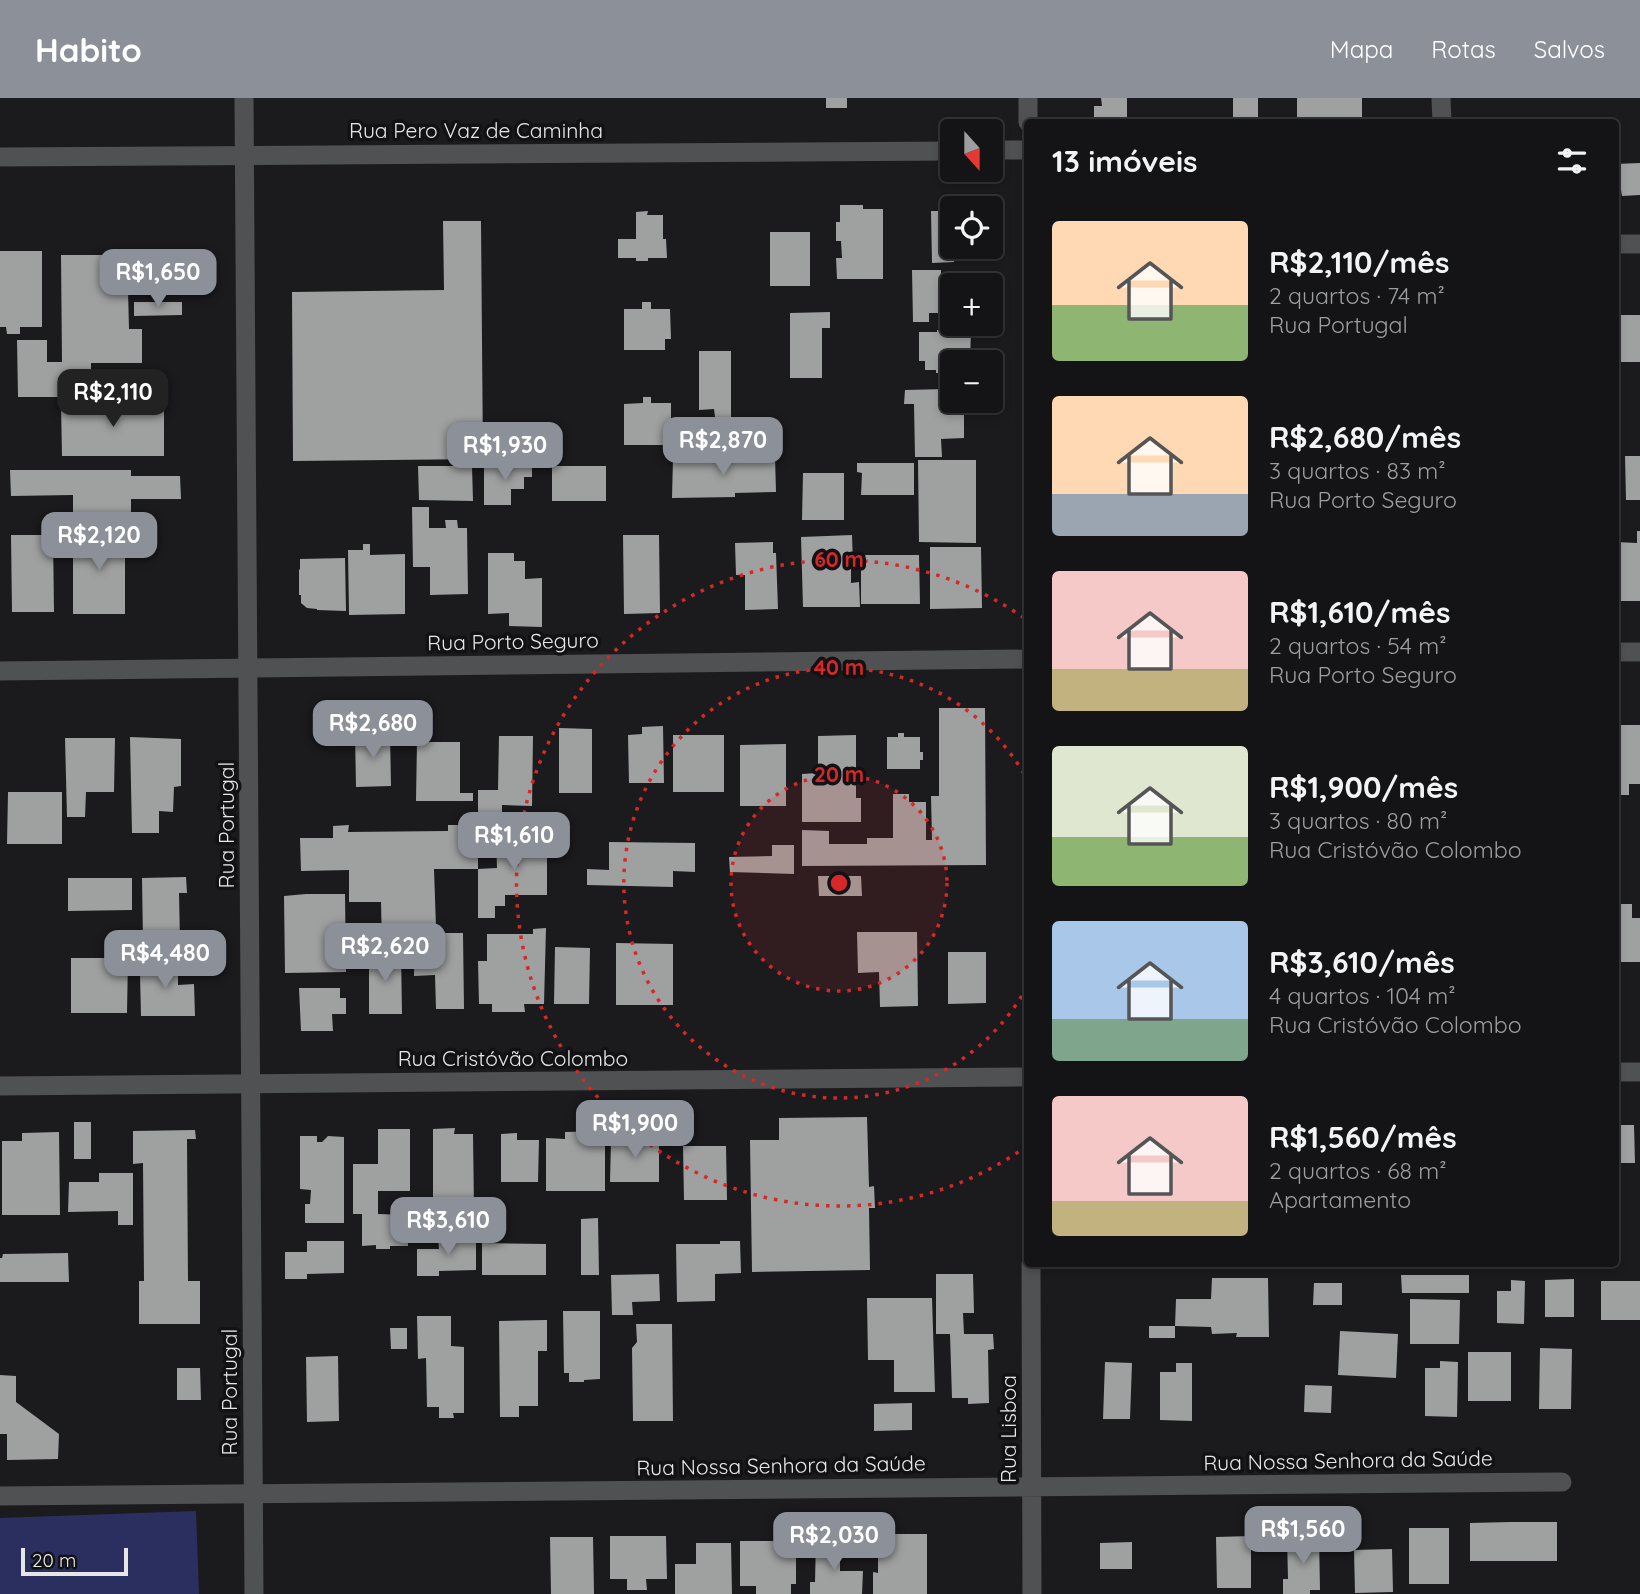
<!DOCTYPE html>
<html lang="pt">
<meta charset="utf-8">
<style>
:root{--surface:#141416;--page:#212123;--text:#f1f3f6;--muted:#9d9ea1;--line:#333335;--accent:#8c9099}
body{margin:0;font-family:Quicksand,sans-serif;background:var(--page);color:var(--text);height:100vh;display:flex;flex-direction:column;font-size:26px;white-space:nowrap}
*{box-sizing:border-box;margin:0}
p{font-size:23px;color:var(--muted)}
.icon{flex:none;width:38px;height:38px;fill:none;stroke:currentColor;stroke-width:2;stroke-linecap:round;stroke-linejoin:round}
.map{position:relative;flex:1;overflow:hidden}
.sheet{position:absolute;left:1024px;top:21px;width:595px;height:1148px;display:flex;flex-direction:column;background:var(--surface);border-radius:7px;box-shadow:0 4px 10px #0003,0 0 0 2px var(--line)}
.sheet>*{flex:none}
.needle{width:46px;rotate:159deg}
.fabs{position:absolute;left:940px;top:21px;display:grid;gap:14px}
.fabs a{display:grid;place-items:center;width:63px;height:63px;border-radius:7px;background:var(--surface);box-shadow:0 4px 10px #0003,0 0 0 2px var(--line);font-size:35px}
.scale{position:absolute;left:21px;bottom:18px;width:107px;box-sizing:border-box;padding-left:7px;border:4px solid #e6e6e7;border-top:0;font-size:19px;line-height:24px;white-space:nowrap;color:#e6e6e7;-webkit-text-stroke:5px #121214;paint-order:stroke}
.price{position:absolute;translate:-50% -60px;padding:0 16px;border-radius:14px;background:var(--accent);color:#fff;font-size:23px;line-height:46px;filter:drop-shadow(0 2px 4px #0008)}
.price::after{content:'';position:absolute;left:50%;top:42px;width:21px;height:16px;margin-left:-10px;background:inherit;clip-path:polygon(0 0,100% 0,50% 100%)}
.price.selected{background:#222;color:#fff}
ul{padding:0;list-style:none}
li{display:flex;align-items:center;gap:21px;height:175px;padding:0 28px}
li span{display:grid;place-items:center;flex:none;width:196px;height:140px;border-radius:7px;color:#555}
li>.icon{margin-inline-start:auto}
span .icon{width:84px;height:84px;fill:#fffc;stroke-width:1}
li b{font-size:30px}
h2{display:flex;justify-content:space-between;align-items:center;height:84px;padding:0 28px;font-size:30px}
header{display:flex;align-items:center;gap:42px;box-sizing:border-box;height:98px;padding:0 35px;background:var(--accent);color:#fff}
header strong{font-size:33px}
nav{display:flex;gap:38px;margin-inline-start:auto;font-size:24px}
.map>svg:first-child{display:block}
</style>
<header>
<strong>Habito</strong>
<nav><a>Mapa</a><a>Rotas</a><a>Salvos</a></nav>
</header>
<div class="map">
<svg width="1640" height="1496" viewBox="0 0 1640 1496">
<rect width="100%" height="100%" fill="#1b1b1e"/>
<path fill="#2b2f5f" d="M196,1413L199,1496H0V1420Z"/>
<path fill="#9fa1a0" d="M826,0H847V10H826Z
M1101,0H1127V24H1094V8H1102Z
M1233,0H1258V24H1233Z
M1297,0H1362V21H1297Z
M1640,65V97L1622,98L1621,92L1615,93V66Z
M840,107H863V111H883V181H837L836,160H842L841,143H836V124H840Z
M648,113L647,117H663V141H666L667,160H648V163H636V160H618V141H636V114Z
M931,113H952V149H977V156H954V164L932,165Z
M443,123H481L483,361L293,363L292,194L444,192Z
M770,134H810V188H770Z
M0,153H42V229H20V236H7L6,229H0Z
M61,157H140L141,191H128L129,231H142V265H91V299H18L17,242H47V264H62Z
M912,172H941V215H929V224H913Z
M134,204H182V217L134,218Z
M642,204H651V211H670L671,241H665V252H624V211H642Z
M830,214V230H822V280H790V215Z
M1616,217H1640V264H1616Z
M937,232L971,234L970,261H973V264H952V275H936V272H925V263H919V234H937Z
M699,253H731V319H715L714,311L699,312Z
M946,291V308H964V340L941,341L942,359H915L914,306H904L905,292Z
M643,299H651V305H671V336H666V347H624V306L643,305Z
M164,304V358H62L61,305Z
M1625,358H1640V402H1626Z
M735,359H775L776,394L735,395V399L672,400L673,360Z
M918,362H976V445L919,444Z
M510,363H532V379H524V391H511V407H484V369H511Z
M857,365H914V397H861L862,375L857,374Z
M418,368H472L473,403L419,402Z
M552,368H606V403H552Z
M10,372H131V378H180L181,401H131V417L73,418V397L11,398Z
M803,375H844V422H802Z
M412,409H429V430H446L445,422H457L458,430H467L468,496L430,497V469H413Z
M73,433H125V516H73Z
M1637,433H1640V503H1615V444L1637,445Z
M11,437H53L54,514H12Z
M623,437H659L660,515L624,516Z
M852,437L853,468H851V485L859,484L860,509H803L801,439Z
M773,444V455H776L778,511L745,512V477H736L735,445Z
M363,446H370V457L405,456V516L349,517L348,452H363Z
M930,449H981L982,510L930,511Z
M488,455H514V463H525V481L542,480V529L509,528V515L488,516Z
M861,457H919L920,506H861Z
M345,460L346,513L317,512V511L307,510L301,505V497H299V472L300,471V461Z
M939,610H985L986,767L802,768V732L829,733V746H867V740H893V696H909V704H926V742H932L931,698H939Z
M1619,627H1640V686H1629V697H1615V646H1619Z
M663,628L664,685H629L628,637L642,636V629Z
M559,630L592,631V695H559Z
M390,634L391,688L356,689L355,635Z
M898,635H904V639H920V654H923V662H920V671H887V639H898Z
M673,637H724V694H673Z
M856,637V700H861V724H802V676L818,675V638Z
M499,638H533L532,708L502,707V725H478V692H498Z
M130,639L181,641V688L174,689L173,714L159,713V735H132Z
M65,640H115L114,694H86L85,719H67Z
M417,644H460V695H473V703H416Z
M786,646V708H740V647Z
M8,694H62V746H7Z
M1615,701H1621V735H1615Z
M349,727L348,734L448,733V727H478V771H434L436,829H441V835H463L464,911H436L435,877L414,878V849H382L381,804H349V772L301,773L300,740H333V728Z
M547,737V797H505V808H495V820H478V771L497,770L496,738Z
M609,744L695,745V774L673,773V789L587,787V771L609,772Z
M772,747H794V776L730,774L729,759L772,758Z
M818,778H861L862,798H819Z
M186,779L187,795H179L180,844L143,845L142,780Z
M68,780H132V812L68,813Z
M306,796H345L346,874L285,875L284,798Z
M1615,806H1632V820H1640V864H1615Z
M546,830L544,906H524L525,914H492V906H479L478,863H487V836H533V831Z
M857,834H917L918,908L880,909L879,874L858,875Z
M616,845L673,846V907H616Z
M555,849L590,850L589,906H554Z
M369,854H401L402,916H369Z
M948,854H986V905L948,906Z
M71,860H128L127,915H71Z
M178,860V887L194,886L195,918H141L140,876H142V861Z
M299,890H340V900H346V916H332L333,933H301Z
M867,1019L869,1089L874,1088L875,1110H869L870,1172L752,1174L750,1042H779V1020Z
M74,1024H91V1061H74Z
M1615,1027H1634L1635,1065H1615Z
M455,1030L454,1036H473L474,1111H433V1031Z
M378,1031H410V1093H378V1116L407,1117L408,1148H390V1151H376V1147L362,1148V1116H353V1066H378Z
M195,1032L196,1041H187L188,1183H200V1226H139V1183H144L143,1065L133,1066V1033Z
M605,1033V1093H546V1040L565,1041V1034Z
M59,1034L60,1117H2V1043H22V1035Z
M517,1035V1042H539L538,1084H501V1036Z
M300,1038H317V1044H322L328,1038L344,1039V1125H305V1106H310L311,1092L300,1091Z
M636,1038H643L647,1041H659V1084H610L611,1043L621,1044V1041H632Z
M683,1048H726L727,1102H684Z
M99,1075H133V1127H118V1113L68,1114L69,1084H99Z
M598,1120L599,1177H581V1121Z
M438,1140H476V1172L439,1173V1178H417V1151H439Z
M307,1143H344V1175L307,1176V1181H285V1154H307Z
M720,1143H740L741,1175L715,1176V1203L677,1204L676,1146H720Z
M482,1145L546,1146V1177H482Z
M68,1155L69,1184H0V1160H2L3,1156Z
M1259,1166H1275V1171H1259Z
M659,1176L660,1203L632,1204L633,1217H612L611,1177Z
M936,1176H973L974,1215H963L964,1236H993L994,1251L988,1252L989,1305L968,1306V1300H952L950,1236H936Z
M1401,1177H1469V1195H1402Z
M1212,1180H1268L1269,1239H1236L1237,1235L1212,1236L1211,1229L1175,1228V1240H1149V1228H1175L1176,1201H1211Z
M1574,1181V1219H1545V1182Z
M1511,1182L1525,1183L1524,1226L1497,1225V1193H1511Z
M1601,1183H1640V1222H1601Z
M1314,1185H1342V1207H1313Z
M867,1200H932L935,1294H894V1262H868Z
M1410,1201L1460,1202L1459,1246H1410Z
M563,1213H600V1281L584,1282V1284H569V1275H564Z
M417,1218H451V1248L464,1249V1315H453L454,1320H439V1309H427L426,1260L418,1261Z
M547,1222V1253H538V1308H519V1319H500L499,1223Z
M636,1226H672L673,1323H633L632,1250L637,1244Z
M390,1230H407V1251H391Z
M1340,1233L1398,1236L1396,1280L1338,1277Z
M1540,1250L1572,1251L1571,1311H1539Z
M1468,1254H1511V1303H1468Z
M338,1258L339,1323L307,1324L306,1259Z
M1440,1263L1458,1264L1457,1319L1425,1318V1270H1440Z
M1105,1264L1132,1265L1130,1321H1103Z
M1176,1265H1192V1323L1160,1322V1274H1176Z
M177,1270H200L201,1302H177Z
M0,1277L16,1278V1304L59,1336L58,1361L7,1362V1336H0Z
M1305,1287L1332,1288L1331,1315L1304,1314Z
M912,1305V1332L874,1333V1306Z
M1510,1424H1557V1463H1470V1425Z
M1409,1430H1449V1486H1409Z
M878,1436H927V1496H873V1474L878,1475Z
M610,1438H666L667,1481H646L647,1492H627V1481H610Z
M1251,1438V1490H1217L1216,1439Z
M1319,1438L1320,1492H1310V1496H1283V1481H1288L1287,1439Z
M550,1439H593L594,1496H551Z
M816,1441H840V1473H863L862,1496H810V1484H815Z
M740,1443H780V1448H796V1486H791V1496H756V1488H740Z
M1132,1444V1471H1100V1445Z
M696,1445H731L732,1496H675V1466H696Z
M1392,1451L1393,1494L1355,1495L1354,1452Z"/>
<g fill="none" stroke-linecap="round" stroke-linejoin="round">
<path stroke="#505153" stroke-width="19" d="M1028,0V24
M1441,0L1442,24
M990,52H1027
M0,59L952,53
M1615,146H1640
M1615,554H1640
M0,573L1027,561
M1615,974H1640
M0,988L1027,979
M1031,1166L1032,1496
M0,1398L1562,1384"/>
<path stroke="#505153" stroke-width="19" d="M244,0L254,1496"/>
</g>
<circle cx="839" cy="785" r="108" fill="#d62828" fill-opacity=".12"/>
<g fill="none" stroke="#d62828" stroke-width="3.5" stroke-dasharray="3.5 7">
<circle cx="839" cy="785" r="108"/>
<path d="M1027 889A215 215 0 1 1 1027 681"/>
<path d="M1027 1048A323 323 0 1 1 1027 522"/>
</g>
<g text-anchor="middle" stroke-width="7" stroke-linejoin="round" paint-order="stroke">
<g font-size="21" fill="#e6e6e7" stroke="#121214">
<text x="476" y="40">Rua Pero Vaz de Caminha</text>
<text transform="translate(513 544) rotate(-1)" y="7">Rua Porto Seguro</text>
<text transform="translate(227 727) rotate(-90)" y="7">Rua Portugal</text>
<text x="513" y="968">Rua Cristóvão Colombo</text>
<text transform="translate(230 1294) rotate(-90)" y="7">Rua Portugal</text>
<text transform="translate(1009 1331) rotate(-90)" y="7">Rua Lisboa</text>
<text transform="translate(1348 1363) rotate(-1)" y="7">Rua Nossa Senhora da Saúde</text>
<text transform="translate(781 1368) rotate(-1)" y="7">Rua Nossa Senhora da Saúde</text>
</g>
</g>
<circle cx="839" cy="785" r="10" fill="#d62828" stroke="#121214" stroke-width="3.5"/>
<g font-size="21" text-anchor="middle" font-weight="bold" fill="#d62828" stroke="#121214" stroke-width="7" stroke-linejoin="round" paint-order="stroke">
<text x="839" y="469">60 m</text>
<text x="839" y="577">40 m</text>
<text x="839" y="684">20 m</text>
</g>
</svg>
<div class="fabs">
<a><svg class="needle" viewBox="-14 -14 28 28"><path d="M0-13l5 13h-10z" fill="#e53935"/><path d="M0 13l5-13h-10z" fill="#9d9ea1"/></svg></a>
<a><svg class="icon" aria-label="locate" viewBox="0 0 24 24"><circle cx="12" cy="12" r="6"/><path d="M12 2v4M12 18v4M2 12h4M18 12h4"/></svg></a>
<a>+</a>
<a>−</a>
</div>
<div class="scale">20 m</div>
<b class="price" style="left:158px;top:211px">R$1,650</b>
<b class="price selected" style="left:113px;top:331px">R$2,110</b>
<b class="price" style="left:723px;top:379px">R$2,870</b>
<b class="price" style="left:505px;top:384px">R$1,930</b>
<b class="price" style="left:99px;top:474px">R$2,120</b>
<b class="price" style="left:373px;top:662px">R$2,680</b>
<b class="price" style="left:514px;top:774px">R$1,610</b>
<b class="price" style="left:385px;top:885px">R$2,620</b>
<b class="price" style="left:165px;top:892px">R$4,480</b>
<b class="price" style="left:635px;top:1062px">R$1,900</b>
<b class="price" style="left:448px;top:1159px">R$3,610</b>
<b class="price" style="left:1303px;top:1468px">R$1,560</b>
<b class="price" style="left:834px;top:1474px">R$2,030</b>
<section class="sheet">
<h2>13 imóveis<svg class="icon" aria-label="filters" viewBox="0 0 24 24"><path d="M4 7h16M4 17h16"/><circle cx="9" cy="7" r="2"/><circle cx="15" cy="17" r="2"/></svg></h2>
<ul>
<li><span style="background:linear-gradient(#ffd9b3 60%,#8fb573 0)"><svg class="icon" aria-label="home" viewBox="0 0 24 24"><path d="M3 11l9-7 9 7M6 9v11h12V9"/></svg></span><div><b>R$2,110/mês</b><p>2 quartos · 74 m²</p><p>Rua Portugal</p></div></li>
<li><span style="background:linear-gradient(#ffd9b3 70%,#9aa5b1 0)"><svg class="icon" aria-label="home" viewBox="0 0 24 24"><path d="M3 11l9-7 9 7M6 9v11h12V9"/></svg></span><div><b>R$2,680/mês</b><p>3 quartos · 83 m²</p><p>Rua Porto Seguro</p></div></li>
<li><span style="background:linear-gradient(#f6c9c9 70%,#c2b280 0)"><svg class="icon" aria-label="home" viewBox="0 0 24 24"><path d="M3 11l9-7 9 7M6 9v11h12V9"/></svg></span><div><b>R$1,610/mês</b><p>2 quartos · 54 m²</p><p>Rua Porto Seguro</p></div></li>
<li><span style="background:linear-gradient(#dfe7d0 65%,#8fb573 0)"><svg class="icon" aria-label="home" viewBox="0 0 24 24"><path d="M3 11l9-7 9 7M6 9v11h12V9"/></svg></span><div><b>R$1,900/mês</b><p>3 quartos · 80 m²</p><p>Rua Cristóvão Colombo</p></div></li>
<li><span style="background:linear-gradient(#a9c7e8 70%,#7fa58c 0)"><svg class="icon" aria-label="home" viewBox="0 0 24 24"><path d="M3 11l9-7 9 7M6 9v11h12V9"/></svg></span><div><b>R$3,610/mês</b><p>4 quartos · 104 m²</p><p>Rua Cristóvão Colombo</p></div></li>
<li><span style="background:linear-gradient(#f6c9c9 75%,#c2b280 0)"><svg class="icon" aria-label="home" viewBox="0 0 24 24"><path d="M3 11l9-7 9 7M6 9v11h12V9"/></svg></span><div><b>R$1,560/mês</b><p>2 quartos · 68 m²</p><p>Apartamento</p></div></li>
</ul>
</section>
</div>
